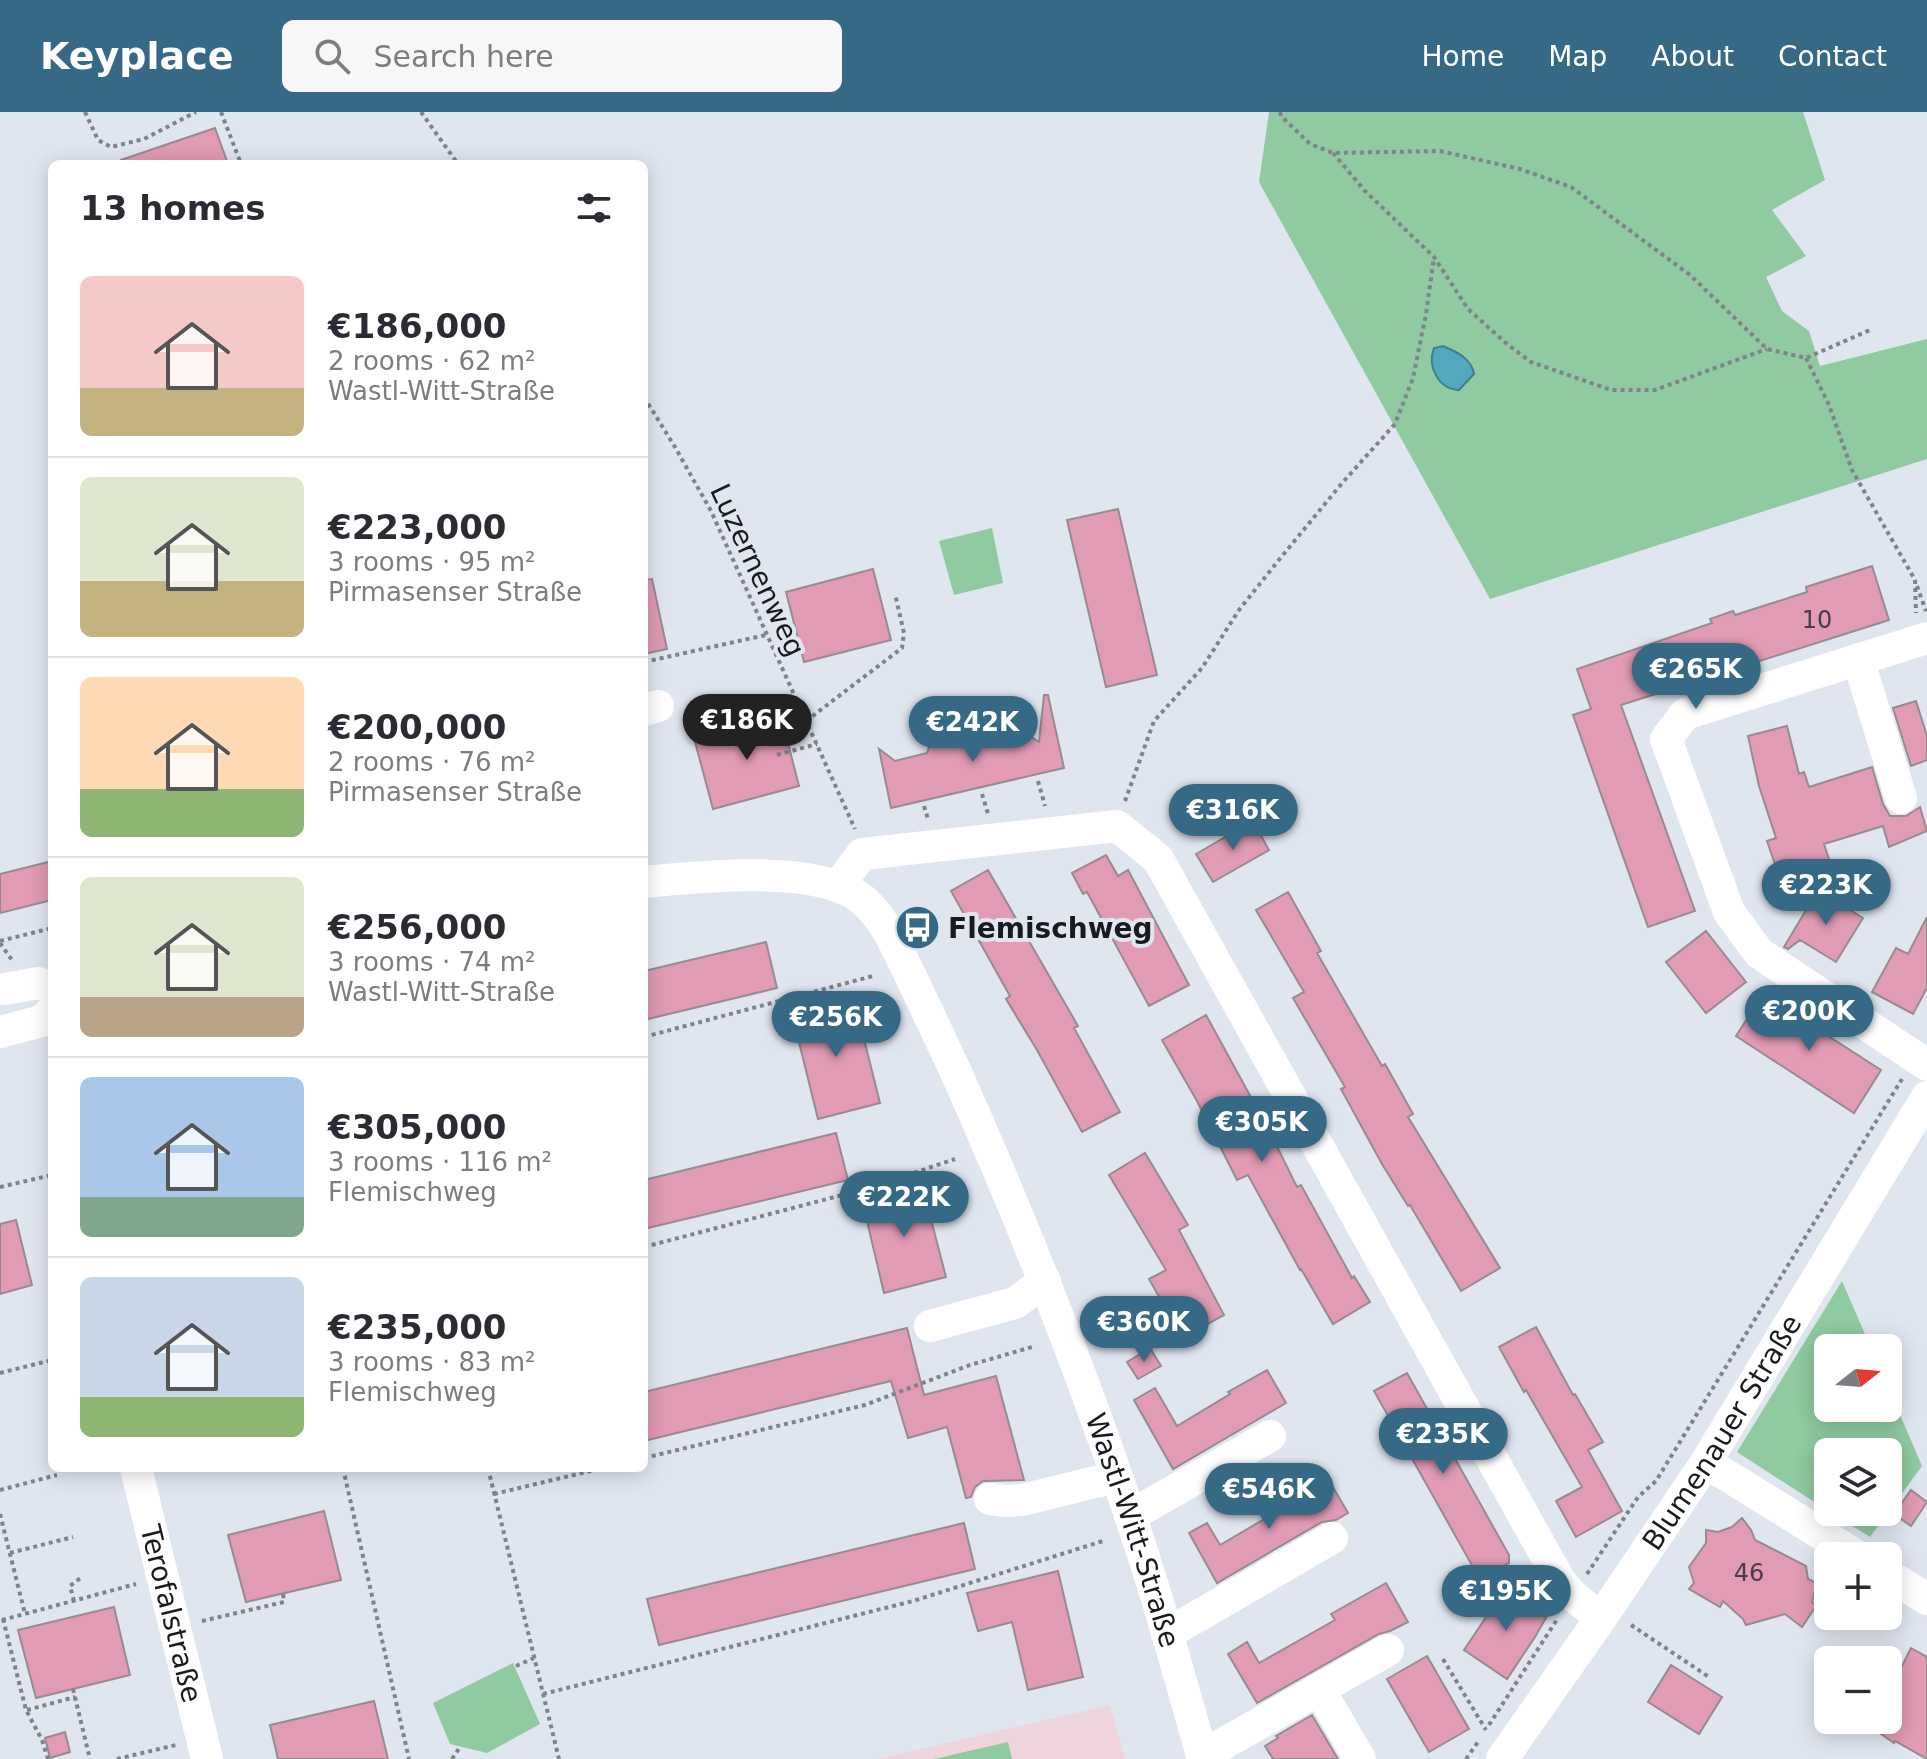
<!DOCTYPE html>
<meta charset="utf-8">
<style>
:root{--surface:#fff;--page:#f7f7f7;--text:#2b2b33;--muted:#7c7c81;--line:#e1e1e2;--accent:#356986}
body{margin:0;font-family:"DejaVu Sans",sans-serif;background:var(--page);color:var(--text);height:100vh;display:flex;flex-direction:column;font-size:30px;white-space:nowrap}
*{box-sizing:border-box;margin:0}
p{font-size:26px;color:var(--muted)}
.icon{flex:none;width:44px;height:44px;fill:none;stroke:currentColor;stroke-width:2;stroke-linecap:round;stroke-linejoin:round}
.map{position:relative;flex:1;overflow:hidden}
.side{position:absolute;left:48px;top:48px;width:600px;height:1312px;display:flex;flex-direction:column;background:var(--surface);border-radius:12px;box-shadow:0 4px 20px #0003}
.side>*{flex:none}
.needle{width:52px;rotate:73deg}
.controls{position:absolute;left:1814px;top:1222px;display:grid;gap:16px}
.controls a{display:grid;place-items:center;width:88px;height:88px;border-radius:12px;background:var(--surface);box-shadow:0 4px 20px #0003;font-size:40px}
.price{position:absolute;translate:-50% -68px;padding:0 18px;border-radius:28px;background:var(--accent);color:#fff;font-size:26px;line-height:52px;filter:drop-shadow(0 2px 4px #0008)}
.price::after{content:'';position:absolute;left:50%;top:48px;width:24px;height:18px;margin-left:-12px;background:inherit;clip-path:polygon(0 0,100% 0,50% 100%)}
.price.active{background:#222;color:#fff}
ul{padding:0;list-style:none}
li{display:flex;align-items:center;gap:24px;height:200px;padding:0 32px}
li+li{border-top:2px solid var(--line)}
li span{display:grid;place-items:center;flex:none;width:224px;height:160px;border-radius:12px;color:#555}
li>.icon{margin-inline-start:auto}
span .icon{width:96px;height:96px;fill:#fffc;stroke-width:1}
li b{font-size:34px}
h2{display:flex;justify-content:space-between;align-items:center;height:96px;padding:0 32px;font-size:34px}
header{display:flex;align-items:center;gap:48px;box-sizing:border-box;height:112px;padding:0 40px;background:var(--accent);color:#fff}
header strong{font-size:38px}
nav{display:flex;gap:44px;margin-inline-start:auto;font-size:28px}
.search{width:560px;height:72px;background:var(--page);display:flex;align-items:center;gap:20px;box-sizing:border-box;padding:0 28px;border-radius:12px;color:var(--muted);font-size:30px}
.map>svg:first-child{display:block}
</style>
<header>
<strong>Keyplace</strong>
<div class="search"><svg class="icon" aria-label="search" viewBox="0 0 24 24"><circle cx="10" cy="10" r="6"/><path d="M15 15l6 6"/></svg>Search here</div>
<nav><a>Home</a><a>Map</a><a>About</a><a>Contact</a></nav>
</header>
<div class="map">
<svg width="1927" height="1647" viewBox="0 0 1927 1647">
<rect width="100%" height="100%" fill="#e0e6f0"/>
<path fill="#eed4dc" d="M1110,1593L1125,1647H878Z"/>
<path fill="#8fcaa1" d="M1269,0H1803L1825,68L1772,98L1806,144L1766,165L1782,199L1809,219L1820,254L1927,227V347L1490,487L1259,70Z
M992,416L1003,471L954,483L939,429Z
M1842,1169L1871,1236H1828V1296H1888V1275L1922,1354L1870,1425L1830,1400H1888V1340H1828V1399L1737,1340Z
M513,1551L540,1612L487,1641L450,1632L433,1591Z
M1008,1630L1012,1647H934Z"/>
<path fill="#52a9bd" stroke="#417e8d" stroke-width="2" d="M1443,234C1457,240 1471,246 1474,262L1459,278C1438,277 1427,254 1434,236Z"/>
<path fill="#e19bb4" stroke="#978b8f" stroke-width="2" d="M215,16L228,52H122L121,48Z
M1118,397L1157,563L1106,575L1067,408Z
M1872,454L1889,508L1621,593L1695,799L1648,815L1573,603L1591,597L1577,557L1712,511L1710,507L1733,499L1735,503L1807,480L1806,475Z
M873,457L891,528L804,550L786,480Z
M652,467L667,537L644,542V468Z
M1044,583H1048L1064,656L891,696L879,637L895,649L927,641L929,635L955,629L975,640L986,619L1006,629L1011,611L1039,630Z
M1916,589L1927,624V648L1911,654L1893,596Z
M781,604L799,674L713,697L694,626Z
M1787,614L1799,662L1804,660L1809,675L1872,655L1883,692L1890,704H1906L1920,695L1927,719L1889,735L1883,714L1824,732L1831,753L1781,770L1767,729L1776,726L1759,674L1748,624Z
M1253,709L1269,738L1213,770L1196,742Z
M1106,743L1118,764L1128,758L1189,873L1149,894L1087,780L1083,782L1072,761Z
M52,749V788L0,801V762Z
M988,758L1078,914L1074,916L1120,1000L1082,1020L1037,938L1006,887L1010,884L951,779Z
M1818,778L1863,806L1836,850L1800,828L1788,837L1784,835Z
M1288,780L1321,839L1317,841L1382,954L1385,952L1413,1002L1408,1005L1500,1156L1461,1179L1410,1093L1408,1094L1382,1052L1341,977L1345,975L1293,886L1304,880L1256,798Z
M1927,805V876L1913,902L1872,880L1896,836L1908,842Z
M1706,819L1746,870L1706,901L1666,850Z
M766,830L777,876L644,908V859Z
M1763,882L1881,958L1854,1001L1736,924Z
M854,887L880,991L818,1007L792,902Z
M1206,903L1253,989L1254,988L1297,1075L1301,1073L1352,1166L1354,1164L1370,1190L1333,1212L1301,1157L1300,1158L1248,1063L1237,1068L1197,989L1162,928Z
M836,1021L848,1068L644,1117V1068Z
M1145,1041L1188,1113L1179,1118L1224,1203L1182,1226L1149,1167L1166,1158L1109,1063Z
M922,1073L946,1165L884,1181L862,1088Z
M16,1108L32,1173L0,1182V1112Z
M1536,1215L1573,1283L1575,1282L1603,1330L1588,1338L1622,1399L1576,1425L1556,1389L1582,1375L1526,1278L1524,1280L1499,1235Z
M907,1216L924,1283L996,1264L1024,1368L983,1369L975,1375L971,1385L966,1386L947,1315L908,1326L891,1269L644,1329V1280Z
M1150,1236L1161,1254L1138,1267L1127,1250Z
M1267,1258L1286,1291L1173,1357L1134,1288L1155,1276L1177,1314L1230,1282L1228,1280Z
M1407,1261L1509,1443V1451L1485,1464H1478L1374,1279Z
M1327,1365L1348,1401L1336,1408L1322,1410L1217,1471L1189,1421L1207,1411L1220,1433L1290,1392L1287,1389Z
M1911,1378L1927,1390L1911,1414L1894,1402Z
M324,1399L341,1468L246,1490L228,1423Z
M1742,1406L1751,1418L1755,1428L1806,1454L1808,1467L1817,1471L1812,1490L1816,1494L1802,1515L1785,1502L1746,1513L1743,1507L1723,1489L1720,1495L1689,1477L1694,1471L1689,1455L1706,1431V1418L1718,1420L1732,1415Z
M964,1411L975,1457L659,1533L647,1487Z
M1058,1459L1083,1565L1028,1578L1012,1510L978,1519L967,1481Z
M1386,1471L1408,1510L1390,1519L1379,1522L1257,1591L1228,1542L1247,1530L1259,1551L1335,1508L1331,1502Z
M1507,1474L1547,1504L1535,1525L1507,1567L1464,1538Z
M114,1495L130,1563L36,1586L18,1518Z
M1911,1536L1927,1545V1647L1895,1629L1894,1631L1861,1608H1888V1543L1901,1556Z
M1427,1544L1469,1617L1429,1640L1387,1567Z
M1671,1553L1722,1585L1699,1622L1648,1590Z
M374,1589L388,1647H278L270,1613Z
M1312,1603L1338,1647H1273L1265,1634L1278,1626L1276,1624Z
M65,1620L70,1640L50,1646L45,1626Z"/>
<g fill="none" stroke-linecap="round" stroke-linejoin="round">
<path stroke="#7f838a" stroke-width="4" stroke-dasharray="4 4" stroke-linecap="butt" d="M85,0L98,28L111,35L144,27L196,0
M221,0L241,52
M421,0L458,52
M1280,0L1281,4L1310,32L1333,41L1440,39L1520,57L1571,75L1690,163L1767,237L1806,246L1870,218
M1333,41L1365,79L1434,145L1468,197L1507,232L1531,250L1611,278H1655L1767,237
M1806,246L1829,293L1852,358L1915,468L1916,501
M644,285L675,335L711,399L855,717
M1917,474L1926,499
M644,550L766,523
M806,609L902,536L904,521L895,482
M777,643L817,632
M1038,669L1045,694
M982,682L988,702
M1125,689L1154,609L1202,556L1239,498L1278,449L1343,370L1395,312L1413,266L1426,202L1434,145
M924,694L928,707
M0,829L52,816
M0,831L12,848
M644,925L873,864
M0,1075L52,1063
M644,1135L869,1076L955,1047
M0,1261L52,1248
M644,1346L865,1293L970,1253L1032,1235
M343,1356L409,1647
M488,1356L559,1647
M0,1378L57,1363
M494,1382L603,1356
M0,1402L25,1502
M10,1441L73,1425
M1587,1462L1638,1385L1656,1369L1902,967
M74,1489L70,1474L83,1464
M3,1507L26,1598L42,1628L48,1647
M2,1508L136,1472
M202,1509L284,1490L283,1481
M1631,1513L1709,1565
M1443,1547L1486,1618
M516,1554L534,1546
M73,1577L90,1647
M543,1582L913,1489L1103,1429
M27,1598L75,1585
M1489,1613L1558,1506
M117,1647L176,1633
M452,1647L460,1635
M1466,1647L1478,1630"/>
<g stroke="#fff" stroke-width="32">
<path d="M1927,526L1685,602L1666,627L1729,800L1759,841L1927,953"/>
<path d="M1858,547L1901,686"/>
<path d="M644,598L658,594"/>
<path id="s1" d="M644,770C699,765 820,751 863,788C886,808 898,839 911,865C926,896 940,927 955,958C1027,1120 1093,1286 1147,1455C1167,1518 1185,1583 1203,1647"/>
<path d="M838,774L862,742L1117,714L1158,747L1560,1469L1573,1484L1601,1506"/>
<path d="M5,877L38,871L52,875"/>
<path d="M0,920L42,909L52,899"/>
<path d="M930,1214L1015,1191L1045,1169"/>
<path d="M1705,1352L1723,1361L1857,1444"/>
<path id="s2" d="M136,1356L207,1647"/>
<path d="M990,1387L1006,1389L1022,1388L1116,1365"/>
<path d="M1130,1404L1270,1324"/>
<path d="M1888,1463L1927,1487"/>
<path d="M1167,1522L1332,1426"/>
<path d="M1319,1577L1360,1647"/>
<path d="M1202,1644L1388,1538"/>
<path id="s3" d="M1502,1647L1601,1506L1705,1352L1927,985"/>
</g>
</g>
<defs>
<symbol id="bus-disc" viewBox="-11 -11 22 22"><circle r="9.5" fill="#356986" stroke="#e0e6f0"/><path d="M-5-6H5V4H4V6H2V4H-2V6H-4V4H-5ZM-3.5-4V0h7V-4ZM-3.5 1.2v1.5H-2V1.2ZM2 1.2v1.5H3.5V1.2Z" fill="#fff"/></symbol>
</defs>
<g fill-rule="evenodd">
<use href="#bus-disc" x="892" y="790" width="51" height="51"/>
</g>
<g text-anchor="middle" stroke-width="8" stroke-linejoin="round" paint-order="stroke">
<g font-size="24" fill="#4a3a44">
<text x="1817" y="516">10</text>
<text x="1749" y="1469">46</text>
</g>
<g font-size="28" fill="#181a1e" stroke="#e0e6f0">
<text transform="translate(758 458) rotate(65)" y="10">Luzernenweg</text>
<text dy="10" stroke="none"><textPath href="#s3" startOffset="394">Blumenauer Straße</textPath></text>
<text dy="10" stroke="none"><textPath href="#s1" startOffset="912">Wastl-Witt-Straße</textPath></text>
<text dy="10" stroke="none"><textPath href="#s2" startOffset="150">Terofalstraße</textPath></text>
</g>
<g font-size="28" font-weight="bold" fill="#181a1e" stroke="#e0e6f0" text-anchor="start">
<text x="948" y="826">Flemischweg</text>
</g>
</g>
</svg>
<div class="controls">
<a><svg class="needle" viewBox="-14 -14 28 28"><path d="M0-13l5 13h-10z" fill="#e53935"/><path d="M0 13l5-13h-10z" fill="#7c7c81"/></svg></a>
<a><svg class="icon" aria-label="layers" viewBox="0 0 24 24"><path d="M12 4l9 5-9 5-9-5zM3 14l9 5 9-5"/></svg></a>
<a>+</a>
<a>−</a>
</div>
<b class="price" style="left:1696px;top:599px">€265K</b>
<b class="price active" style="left:747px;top:650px">€186K</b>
<b class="price" style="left:973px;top:652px">€242K</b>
<b class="price" style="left:1233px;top:740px">€316K</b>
<b class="price" style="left:1826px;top:815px">€223K</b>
<b class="price" style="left:1809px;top:941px">€200K</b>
<b class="price" style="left:836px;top:947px">€256K</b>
<b class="price" style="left:1262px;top:1052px">€305K</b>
<b class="price" style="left:904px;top:1127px">€222K</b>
<b class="price" style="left:1144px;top:1252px">€360K</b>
<b class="price" style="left:1443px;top:1364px">€235K</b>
<b class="price" style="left:1269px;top:1419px">€546K</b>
<b class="price" style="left:1506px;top:1521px">€195K</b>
<section class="side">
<h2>13 homes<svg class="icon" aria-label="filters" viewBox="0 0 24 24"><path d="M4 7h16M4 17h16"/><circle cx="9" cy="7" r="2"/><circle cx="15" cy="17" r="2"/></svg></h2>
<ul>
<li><span style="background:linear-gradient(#f6c9c9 70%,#c2b280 0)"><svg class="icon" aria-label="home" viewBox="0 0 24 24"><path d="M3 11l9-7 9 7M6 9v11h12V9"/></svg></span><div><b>€186,000</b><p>2 rooms · 62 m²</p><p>Wastl-Witt-Straße</p></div></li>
<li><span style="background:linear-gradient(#dfe7d0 65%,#c2b280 0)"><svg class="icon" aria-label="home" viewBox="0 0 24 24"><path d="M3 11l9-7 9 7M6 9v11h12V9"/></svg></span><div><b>€223,000</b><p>3 rooms · 95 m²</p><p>Pirmasenser Straße</p></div></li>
<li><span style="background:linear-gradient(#ffd9b3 70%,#8fb573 0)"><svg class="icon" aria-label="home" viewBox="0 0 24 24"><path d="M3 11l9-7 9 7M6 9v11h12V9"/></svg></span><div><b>€200,000</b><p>2 rooms · 76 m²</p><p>Pirmasenser Straße</p></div></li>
<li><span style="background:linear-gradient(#dfe7d0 75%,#b9a48a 0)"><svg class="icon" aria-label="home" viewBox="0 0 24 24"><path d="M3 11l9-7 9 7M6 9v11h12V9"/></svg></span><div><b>€256,000</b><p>3 rooms · 74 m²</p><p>Wastl-Witt-Straße</p></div></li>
<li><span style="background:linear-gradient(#a9c7e8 75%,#7fa58c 0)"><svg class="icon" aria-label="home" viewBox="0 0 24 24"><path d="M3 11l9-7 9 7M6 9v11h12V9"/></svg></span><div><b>€305,000</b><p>3 rooms · 116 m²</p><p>Flemischweg</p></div></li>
<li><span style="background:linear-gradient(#c9d6e8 75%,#8fb573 0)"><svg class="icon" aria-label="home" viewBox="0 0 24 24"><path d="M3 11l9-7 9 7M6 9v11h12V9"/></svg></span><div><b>€235,000</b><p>3 rooms · 83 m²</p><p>Flemischweg</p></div></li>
</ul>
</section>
</div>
